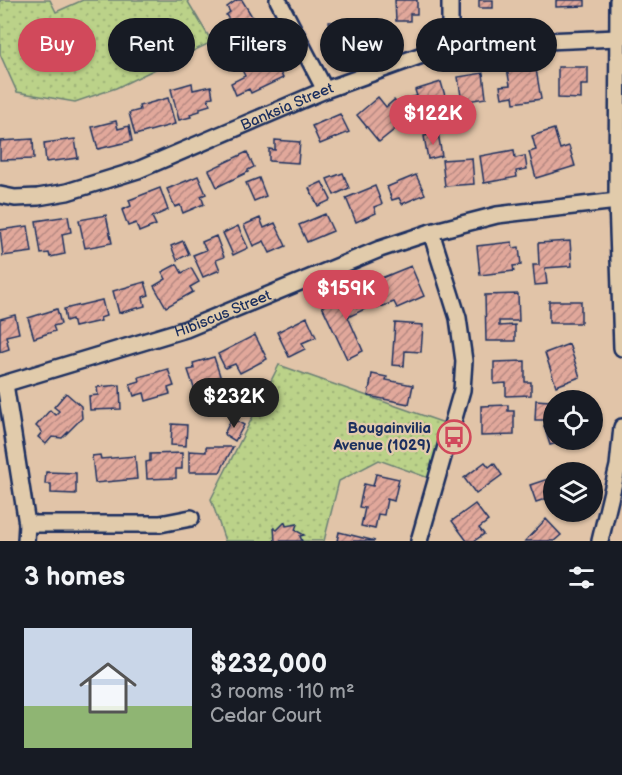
<!DOCTYPE html>
<meta charset="utf-8">
<style>
:root{--surface:#171b24;--page:#242831;--text:#f1f3f6;--muted:#9ea1a6;--line:#363941;--accent:#d1495b}
body{margin:0;font-family:"Balsamiq Sans",sans-serif;background:var(--page);color:var(--text);height:100vh;display:flex;flex-direction:column;font-size:22px;white-space:nowrap}
*{box-sizing:border-box;margin:0}
p{font-size:20px;color:var(--muted)}
.icon{flex:none;width:33px;height:33px;fill:none;stroke:currentColor;stroke-width:2;stroke-linecap:round;stroke-linejoin:round}
.map{position:relative;height:541px;overflow:hidden}
.sheet{display:flex;flex-direction:column;background:var(--surface);flex:1}
.sheet>*{flex:none}
.guide{position:absolute;left:18px;top:18px;width:586px;height:54px;display:flex;gap:12px}
.buttons{position:absolute;left:543px;top:390px;display:grid;gap:12px}
.buttons a{display:grid;place-items:center;width:60px;height:60px;border-radius:50%;background:var(--surface);box-shadow:0 2px 4px #0004;font-size:30px}
.price{position:absolute;translate:-50% -51px;padding:0 14px;border-radius:21px;background:var(--accent);color:#fff;font-size:20px;line-height:39px;filter:drop-shadow(0 2px 3px #0008)}
.price::after{content:'';position:absolute;left:50%;top:36px;width:18px;height:14px;margin-left:-9px;background:inherit;clip-path:polygon(0 0,100% 0,50% 100%)}
.price.on{background:#222;color:#fff}
ul{padding:0;list-style:none}
li{display:flex;align-items:center;gap:18px;height:150px;padding:0 24px}
li+li{border-top:2px solid var(--line)}
li span{display:grid;place-items:center;flex:none;width:168px;height:120px;border-radius:0px;color:#555}
li>.icon{margin-inline-start:auto}
span .icon{width:72px;height:72px;fill:#fffc;stroke-width:1}
li b{font-size:26px}
h2{display:flex;justify-content:space-between;align-items:center;height:72px;padding:0 24px;font-size:26px}
.pill{padding:0 21px;border-radius:27px;background:var(--surface);box-shadow:0 2px 4px #0004;font-size:21px;line-height:54px}
.pill.on{background:var(--accent);color:#fff}
.map>svg:first-child{display:block}
</style>
<div class="map">
<svg width="622" height="541" viewBox="0 0 622 541">
<defs>
<pattern id="grass-dots" width="8" height="8" patternUnits="userSpaceOnUse" patternTransform="scale(1.5)"><rect width="8" height="8" fill="#bbd289"/><path d="M2 2h.1M6 6h.1" fill="none" stroke="#a0b579" stroke-width="1.8" stroke-linecap="round"/></pattern>
<pattern id="building-hatch" width="6" height="6" patternUnits="userSpaceOnUse" patternTransform="scale(1.5)"><rect width="6" height="6" fill="#e1a89b"/><path d="M-1 1l2-2M0 6l6-6M5 7l2-2" fill="none" stroke="#b68982"/></pattern>
</defs>
<rect width="100%" height="100%" fill="#e1c4a8"/>
<filter id="ink" filterUnits="userSpaceOnUse"><feTurbulence type="fractalNoise" baseFrequency=".0167" numOctaves="2"/><feDisplacementMap in="SourceGraphic" scale="12" xChannelSelector="R" yChannelSelector="G"/><feConvolveMatrix kernelMatrix="1 2 1 2 8 2 1 2 1" color-interpolation-filters="sRGB"/></filter>
<g filter="url(#ink)">
<path fill="url(#grass-dots)" stroke="#6b8074" stroke-width="1.5" d="M0,0H50L56,12L83,0H187L212,42L116,88L75,102L17,92L0,54Z
M279,365L453,426L437,481L379,460L339,481L324,541H225L211,499Z"/>
<path fill="url(#building-hatch)" stroke="#1b2f5e" stroke-width="1.5" d="M237,0H242L261,31L239,44L232,33L236,31L226,15L230,12L227,7Z
M395,0H417V14H410V21H396Z
M479,0H493V8H479Z
M556,0H585V6L556,7Z
M329,22H362V41L329,40Z
M264,40L283,78L251,93L249,89L236,95L231,83L245,76L239,64L253,58L248,48Z
M535,63L541,99L514,103L513,96L502,98L500,86L510,85L507,68Z
M558,67H588V85H581V99L558,98Z
M483,73L486,98L462,102L458,77Z
M441,82L449,110L422,118L424,127L414,130L405,99L417,96L415,90Z
M192,83L193,90L211,86L213,97L208,98L210,105L200,108V111L190,114L191,117L179,120L171,89Z
M378,97L386,107L394,100L405,112L394,122L398,127L379,142L357,115Z
M168,98L175,124L135,135L129,113L140,110L139,106Z
M340,114L349,132L320,144L312,126Z
M116,121L118,129L129,126L132,141L98,149L92,127Z
M554,129L560,149L569,146L575,166L536,178L529,152L536,150L532,136Z
M438,133L442,156L428,159L424,136Z
M33,139L34,159L0,160V141Z
M75,139L78,158L46,162L44,143Z
M275,140L300,142L298,163L269,161V149L275,150Z
M514,150L515,158L525,156L527,169L516,171L517,177L484,183L480,156Z
M247,152L254,167L248,170V172L217,187L209,170Z
M472,158L474,184L445,186L442,160Z
M343,173L349,188L334,195L327,179Z
M416,175L425,194L402,204L399,198L392,200L387,187Z
M198,176L206,194L201,196L204,204L183,213L180,205L175,207L167,189Z
M259,178L266,196L254,201L246,183Z
M322,182L331,200L318,206L309,188Z
M375,186L382,204L374,207L376,213L356,222L346,198Z
M160,188L168,210L152,217L156,225L139,232L136,223L128,226L122,210L131,206L129,200Z
M325,214L333,231L307,242L299,225Z
M106,215L112,243L85,248L79,220Z
M68,216L71,232L62,234L65,254L50,257L49,253L41,254L36,221Z
M260,218L264,228L275,223L286,246L270,253L264,241L253,246L244,225Z
M28,226L32,252L3,256L0,230Z
M238,226L248,248L233,255L223,233Z
M216,236L224,257L216,260L220,270L203,277L193,255L206,250L202,242Z
M183,241L189,254L177,260L171,246Z
M570,241L572,266L545,268L547,284L535,285L533,265H539L538,243Z
M512,242L513,248L519,247L521,265L513,266L514,271L480,275L477,246Z
M177,264L182,273L191,268L199,282L190,287L193,292L166,307L154,286L166,279L162,272Z
M411,266L424,296L397,308L394,302L378,308L372,293L383,288L379,279Z
M145,282L149,295L143,297L145,306L119,313L113,291Z
M358,290L367,308L348,317L363,351L347,359L322,306Z
M518,294L519,321H499V326L515,325V341H486L485,295Z
M102,300L106,316L100,318L101,321L74,327L72,319L66,321L64,309Z
M549,301H581V323H549Z
M57,309L61,324L53,326L55,331L34,338L28,318Z
M15,315L19,333L6,336L9,349L0,352V319Z
M307,317L316,337L302,343L305,349L289,357L277,332Z
M395,323L423,325L421,352L405,351L404,366L392,365Z
M255,335L267,359L240,373L235,364L225,368L218,354Z
M569,344L580,377L556,386L545,353Z
M214,357L222,382L195,391L188,370L194,369L193,363Z
M525,361V382H531V395L506,396V383L494,384V362Z
M168,369L174,386L168,388L170,394L146,401L144,393L134,396L130,384L140,381L139,377Z
M372,374L387,377L386,380L413,385L409,404L368,396Z
M120,385L121,409L90,410L89,396L98,395L97,387Z
M66,393L81,406L82,418L62,438L52,437L46,444L38,437L42,432L36,426L50,410L55,415L59,411L54,407Z
M536,400L549,401L548,420H535Z
M508,405V411H514V435L481,436V406Z
M232,418L244,425L235,441L224,434Z
M554,423V440H569L550,445L544,426Z
M172,424L187,425L186,446L171,445Z
M206,447H233L220,472H189V451L206,452Z
M182,453V469H176V478L147,479L146,462L150,461V454Z
M100,455L101,459L135,456L137,479L95,483L92,456Z
M485,462L489,467L494,463L502,475L476,494L464,478Z
M46,472L76,473V494L51,493V484H45Z
M376,474L399,479L394,501L387,499L384,515L378,514L375,529L361,526L365,508L359,507L364,484L373,486Z
M554,477V496L536,502L530,485Z
M475,504L488,521L479,528L484,534L474,541H467L452,521Z
M546,519L561,535L554,541H525Z
M285,522L286,526L297,524L295,530L304,535L300,536L302,541H273H275L274,528L277,530Z
M339,532L375,541H337Z"/>
<g fill="none" stroke-linecap="round" stroke-linejoin="round">
<defs>
<g id="minor">
<path d="M278,0L325,90"/>
<path d="M450,0V45"/>
<path d="M618,0L617,201L622,348"/>
<path id="s1" d="M0,195L15,198L38,197L67,192L138,170L325,90L450,45L618,38"/>
<path d="M5,384L27,524L26,541"/>
<path id="s2" d="M0,385L186,329L380,249L431,232L497,215L617,201"/>
<path d="M27,524H160L191,518"/>
<path d="M419,541L462,390L464,361L458,318L431,232"/>
<path d="M600,541L618,466L622,427"/>
</g>
</defs>
<use href="#minor" stroke="#1b2f5e" stroke-width="20"/>
<use href="#minor" stroke="#e1cbab" stroke-width="15"/>
</g>
</g>
<defs>
<symbol id="bus-ring" viewBox="-11 -11 22 22"><circle r="9.5" fill="#e1cbab" stroke="#d1495b" stroke-width="1.5"/><path d="M-5-6H5V4H4V6H2V4H-2V6H-4V4H-5ZM-3.5-4V0h7V-4ZM-3.5 1.2v1.5H-2V1.2ZM2 1.2v1.5H3.5V1.2Z" fill="#d1495b"/></symbol>
</defs>
<g fill-rule="evenodd">
<use href="#bus-ring" x="435" y="418" width="38" height="38"/>
</g>
<g text-anchor="middle" stroke-width="4.5" stroke-linejoin="round" paint-order="stroke">
<g font-size="15" fill="#1b2f5e" stroke="#e1cbab">
<text dy="5" stroke="none"><textPath href="#s1" startOffset="304">Banksia Street</textPath></text>
<text dy="5" stroke="none"><textPath href="#s2" startOffset="234">Hibiscus Street</textPath></text>
</g>
<g font-size="15" font-weight="bold" fill="#1b2f5e" stroke="#e1cbab" text-anchor="end">
<text x="431" y="433">Bougainvilia<tspan x="431" dy="17">Avenue (1029)</tspan></text>
</g>
</g>
</svg>
<div class="buttons">
<a><svg class="icon" aria-label="locate" viewBox="0 0 24 24"><circle cx="12" cy="12" r="6"/><path d="M12 2v4M12 18v4M2 12h4M18 12h4"/></svg></a>
<a><svg class="icon" aria-label="layers" viewBox="0 0 24 24"><path d="M12 4l9 5-9 5-9-5zM3 14l9 5 9-5"/></svg></a>
</div>
<b class="price" style="left:433px;top:146px">$122K</b>
<b class="price" style="left:346px;top:321px">$159K</b>
<b class="price on" style="left:234px;top:429px">$232K</b>
<div class="guide">
<a class="pill on">Buy</a>
<a class="pill">Rent</a>
<a class="pill">Filters</a>
<a class="pill">New</a>
<a class="pill">Apartment</a>
</div>
</div>
<section class="sheet">
<h2>3 homes<svg class="icon" aria-label="filters" viewBox="0 0 24 24"><path d="M4 7h16M4 17h16"/><circle cx="9" cy="7" r="2"/><circle cx="15" cy="17" r="2"/></svg></h2>
<ul>
<li><span style="background:linear-gradient(#c9d6e8 65%,#8fb573 0)"><svg class="icon" aria-label="home" viewBox="0 0 24 24"><path d="M3 11l9-7 9 7M6 9v11h12V9"/></svg></span><div><b>$232,000</b><p>3 rooms · 110 m²</p><p>Cedar Court</p></div></li>
</ul>
</section>
